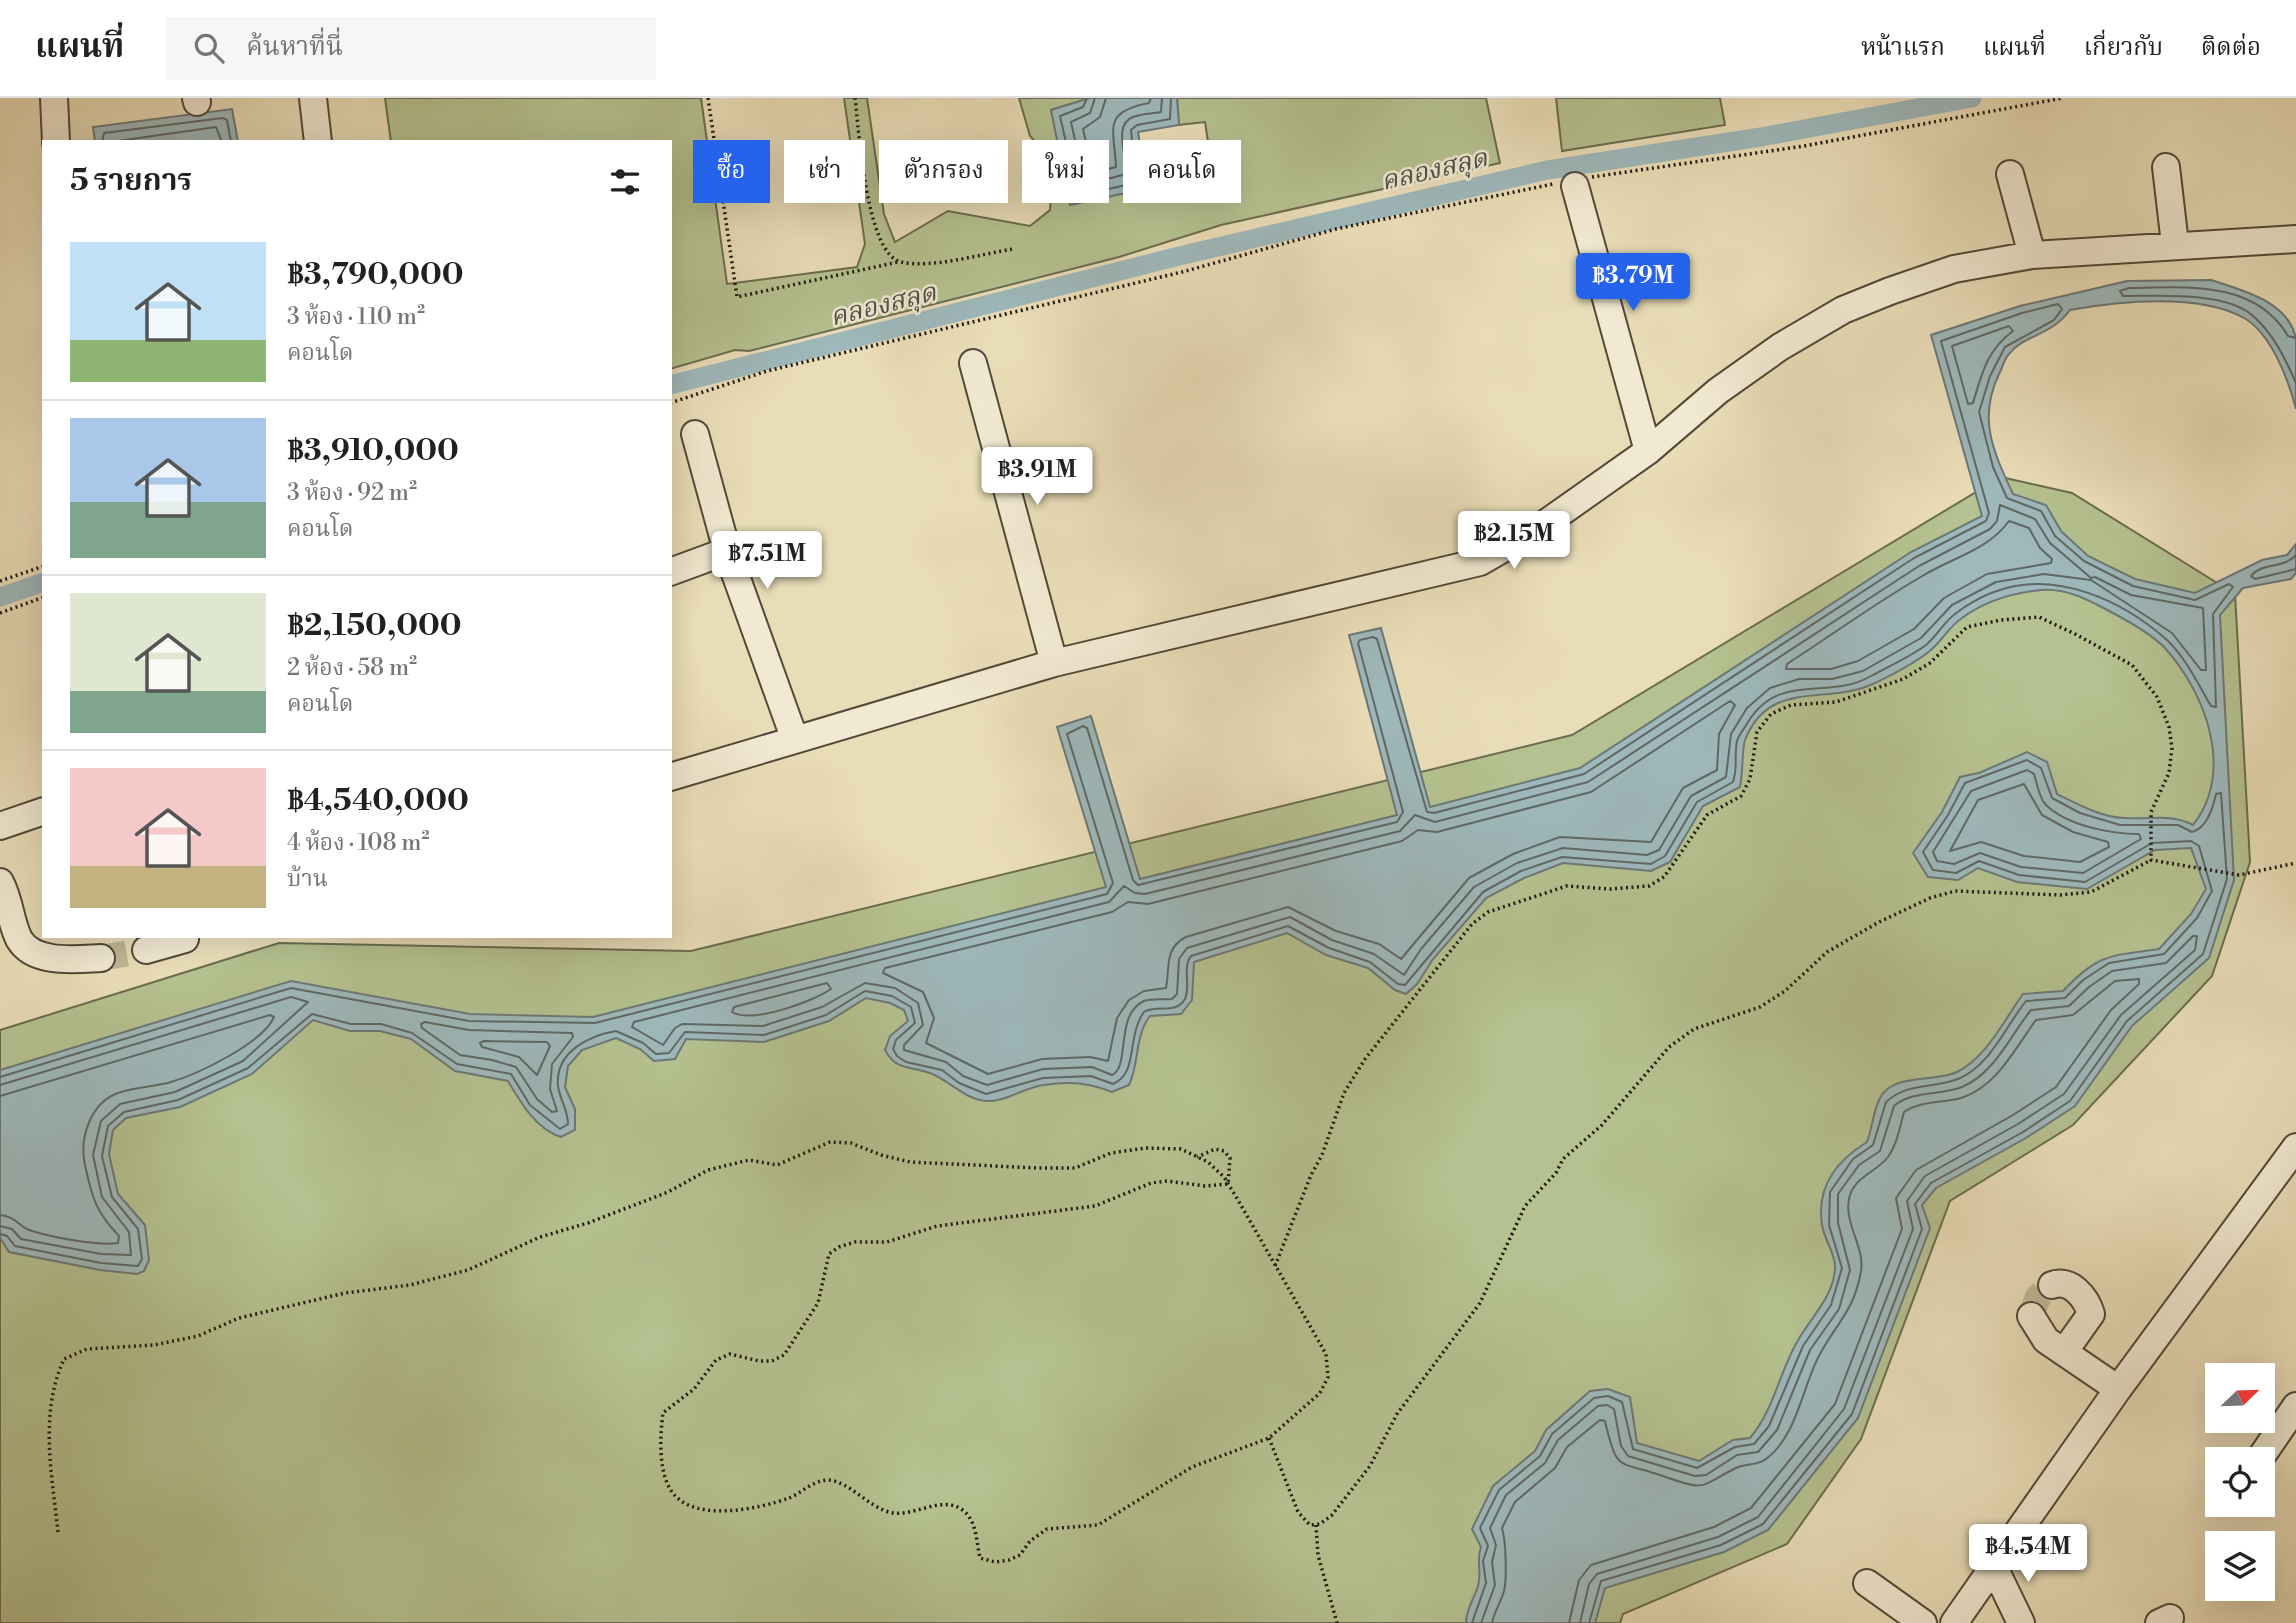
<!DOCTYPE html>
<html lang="th">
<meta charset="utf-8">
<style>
:root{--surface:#fff;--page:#f6f6f6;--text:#202124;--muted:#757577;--line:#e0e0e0;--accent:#2563eb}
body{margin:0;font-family:"Libre Bodoni","Noto Serif Thai",serif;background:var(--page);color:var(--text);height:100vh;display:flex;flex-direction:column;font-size:26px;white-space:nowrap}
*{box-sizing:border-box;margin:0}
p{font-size:23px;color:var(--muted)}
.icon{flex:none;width:38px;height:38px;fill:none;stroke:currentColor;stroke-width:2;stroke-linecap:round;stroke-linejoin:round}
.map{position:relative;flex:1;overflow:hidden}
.drawer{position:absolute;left:42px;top:42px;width:630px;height:798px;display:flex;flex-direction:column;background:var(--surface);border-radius:0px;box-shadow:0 7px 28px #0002}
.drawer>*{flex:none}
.hud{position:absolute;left:693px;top:42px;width:665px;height:63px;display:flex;gap:14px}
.needle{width:46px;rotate:67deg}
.tools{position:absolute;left:2205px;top:1265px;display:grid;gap:14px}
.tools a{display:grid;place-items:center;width:70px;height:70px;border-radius:0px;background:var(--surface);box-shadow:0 7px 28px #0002;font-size:35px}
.price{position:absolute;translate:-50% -60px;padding:0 16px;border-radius:7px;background:#fff;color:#222;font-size:23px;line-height:46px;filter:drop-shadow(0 2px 4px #0008)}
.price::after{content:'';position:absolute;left:50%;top:42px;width:21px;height:16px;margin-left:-10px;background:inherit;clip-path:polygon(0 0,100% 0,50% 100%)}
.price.active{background:var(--accent);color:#fff}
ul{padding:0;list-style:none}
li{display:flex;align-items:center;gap:21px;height:175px;padding:0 28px}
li+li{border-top:2px solid var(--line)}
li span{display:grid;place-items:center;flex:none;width:196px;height:140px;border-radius:0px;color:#555}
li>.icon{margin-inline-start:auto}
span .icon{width:84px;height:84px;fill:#fffc;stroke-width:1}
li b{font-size:30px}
h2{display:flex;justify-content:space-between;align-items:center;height:84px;padding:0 28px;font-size:30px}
.pill{padding:0 24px;border-radius:0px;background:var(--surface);box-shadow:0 7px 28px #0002;font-size:24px;line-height:63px}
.pill.active{background:var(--accent);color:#fff}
header{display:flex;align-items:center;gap:42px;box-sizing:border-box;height:98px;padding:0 35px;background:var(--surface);border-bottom:2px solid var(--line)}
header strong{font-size:33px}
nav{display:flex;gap:38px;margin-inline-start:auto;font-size:24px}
.search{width:490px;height:63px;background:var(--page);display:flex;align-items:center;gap:18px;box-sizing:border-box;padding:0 24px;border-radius:0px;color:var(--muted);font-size:26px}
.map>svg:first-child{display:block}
</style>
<header>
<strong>แผนที่</strong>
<div class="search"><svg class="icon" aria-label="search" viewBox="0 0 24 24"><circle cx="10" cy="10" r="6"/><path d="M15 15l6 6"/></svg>ค้นหาที่นี่</div>
<nav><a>หน้าแรก</a><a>แผนที่</a><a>เกี่ยวกับ</a><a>ติดต่อ</a></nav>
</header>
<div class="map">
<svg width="2296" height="1525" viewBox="0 0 2296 1525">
<rect width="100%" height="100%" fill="#e9ddb8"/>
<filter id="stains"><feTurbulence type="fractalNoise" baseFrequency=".00286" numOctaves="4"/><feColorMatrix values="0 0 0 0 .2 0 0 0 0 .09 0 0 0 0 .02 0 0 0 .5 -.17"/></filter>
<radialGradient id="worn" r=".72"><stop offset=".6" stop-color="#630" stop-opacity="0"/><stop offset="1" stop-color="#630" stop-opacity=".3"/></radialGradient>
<path fill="#b5c190" stroke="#6a6c4f" stroke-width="2" d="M385,0H701L727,186L857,169L865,146L844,0H867L884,116L895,144L948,113L1030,128L1050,112L1053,64L1030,38L1019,0H1090L1051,12L1056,31L1130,94L1145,81L1211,64L1205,24L1179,27L1177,0H1486L1500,65L1221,127L1119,159L749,253L735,252L670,271V44H391Z
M1556,0H1720L1725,27L1562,53Z
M2001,379L2072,395L2235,496L2250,764L2212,878L2073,1027L1950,1103L1861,1341L1787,1446L1623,1516L1620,1525H0V932L279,845L691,853L1572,637Z"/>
<path fill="#9eb8bb" stroke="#6c7876" stroke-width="2" d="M1090,0H1177L1179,27L1138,34L1145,81L1130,94L1070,107L1051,12Z
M232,11L238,44H95L93,29Z
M2211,182C2241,192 2289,203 2296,241C2296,263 2296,289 2296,311C2289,283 2271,235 2244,220C2199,195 2119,203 2070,212C2051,238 2024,237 2010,255C2005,259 2003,268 2000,274C1977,320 1993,353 2013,396L2046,407L2061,433L2088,458L2135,481L2195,495L2262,462L2287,457L2296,446V475L2291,481L2243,490L2220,517L2234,782L2209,860L2132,928L2075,1008L2026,1040L1936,1090L1922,1107L1930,1130L1858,1320L1768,1432L1724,1454L1605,1490L1595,1525H1466C1466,1511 1474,1501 1478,1488C1482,1475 1476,1462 1481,1449L1472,1431L1493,1388L1535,1353L1546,1332L1590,1293L1608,1291L1630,1299L1637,1345L1699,1363L1733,1342L1750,1340C1774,1312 1779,1275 1797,1244C1810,1220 1835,1198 1835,1168C1835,1155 1824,1141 1822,1127C1816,1089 1836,1063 1867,1044C1872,1031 1873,1015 1879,1002C1891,974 1934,985 1957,974C1987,959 2004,922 2023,896L2063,893C2099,855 2110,858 2159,851L2191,816L2206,791L2191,750L2155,752L2087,791L2017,784L1978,770L1958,782L1928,779L1913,755L1942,714L1960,679L1979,675L2027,654L2047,664L2057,696C2077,706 2101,719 2124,720C2148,722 2171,715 2193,727C2235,673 2206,595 2164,549C2150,535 2128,523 2111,514C2089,502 2067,490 2041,492C2012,495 1985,503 1962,520C1950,528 1943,541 1932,551C1919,563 1885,581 1868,588C1822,606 1769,582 1745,642C1742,650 1743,676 1740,689L1703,708L1670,764L1651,773L1563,765L1524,780L1486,800L1433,861L1417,886L1406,896L1395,892L1368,870L1326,857L1287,835L1194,864L1192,902L1181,916L1150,918C1134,939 1140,964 1129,987L1112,994C1091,985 1067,983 1044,987C1025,989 1006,1004 987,1003C965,1002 949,982 930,975C910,968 896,973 885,952L890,938L908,923L904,912L890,905L866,900L829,923L764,944L686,941L675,961L654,963L640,951L616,940L582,952L568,968L565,989L575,1011V1032L561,1039C536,1031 521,1005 508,983L455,973L411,941L380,933H350L313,922L252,976L180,1009L126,1020L113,1032L109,1056L118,1096L145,1127L149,1162L144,1173L137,1176L100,1172L9,1154L0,1140V972L291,883L470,916L593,919L1106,789L1057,629L1091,618L1140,781L1397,717L1349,537L1381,530L1430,709L1580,670L1911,454L1982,418L1931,237L2020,208L2127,183Z"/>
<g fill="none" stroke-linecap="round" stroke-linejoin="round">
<path stroke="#5f6864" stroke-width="2" d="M1087,0L1083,9L1060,18L1078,98L1126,87L1136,79L1131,32L1137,27L1170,21L1171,0
M1095,0L1090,15L1071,24L1085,87L1126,76C1128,60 1112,27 1133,19C1142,15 1152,16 1161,14L1162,0
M1106,0L1100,19L1083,31L1093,75L1116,69C1114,30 1102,14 1149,5L1151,0
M102,44L104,35L223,20L227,22L231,44
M111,44L216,29L222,44
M2009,228L2013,233C1987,252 1982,275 1973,305L1968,306L1952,248Z
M2296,240L2288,238C2255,182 2186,189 2129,190L2120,193L2123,198C2157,198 2224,193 2252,217C2273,235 2285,260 2296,285
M2000,407L2035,421L2050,445L2091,480L2095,479L2131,497L2203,510L2206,572H2201L2172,535L2091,482L2044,476L1996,484L1952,507L1921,540L1863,573L1832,581H1799L1770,590L1747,610L1731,636L1726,679L1691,698L1659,752L1647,757L1563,750L1517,765L1474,789L1421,851L1404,877L1374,856L1332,842L1290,819L1187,850L1179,861L1177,896L1172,901C1164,902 1152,900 1144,903C1114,917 1131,968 1112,977L1092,969L1043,971L987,987L963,978L946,964L904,952V947L923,927L918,905L895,890L865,885L822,909L763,928L682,926L675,930L663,947L632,929L634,924L1109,804L1124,788L1135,795L1145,796L1400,733L1415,717L1435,724L1588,684L1919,468L1990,431L1997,423Z
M2009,423L2029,430L2040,450L2052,461L2051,465L1987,476L1944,500L1914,531L1858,563L1831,571H1786L1787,566C1832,537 1877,504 1924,477C1954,459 1988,452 2009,423Z
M2296,457C2284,471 2262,464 2251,478L2255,481L2296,471
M1730,603L1735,607L1719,636L1717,672L1683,690L1651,744L1560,739L1513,756L1469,780L1401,861L1379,846L1336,833L1288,809L1186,839C1164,850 1170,869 1166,890L1144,893L1129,902L1117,920L1108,963L1090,959L1042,961L988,976L926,945L934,920L923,894L883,875L885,870L1112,814L1128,804L1148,806L1402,743L1418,732L1437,734L1591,694Z
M2027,672L2034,676C2037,685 2039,700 2046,707C2068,728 2111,736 2139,736L2141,741L2083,775L2021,769L1980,755L1954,766L1937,763L1933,754L1971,693Z
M2024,686L2042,717L2073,734L2108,744L2109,749L2080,764L2024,758L1981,744L1950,753L1978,702Z
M827,885L831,891C812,904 752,926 732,914L734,909Z
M425,924L469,932L572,935L573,939L552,966L550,991L557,1013L552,1014L537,1001L516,969L492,962L460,957L422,930L421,926Z
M484,943L547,944L550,948L537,977L519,959L482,949L480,945Z
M0,979L291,890L469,923L595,925L1107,796L1113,785L1067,636L1083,628L1087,630L1133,782L1138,787L1397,724L1403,714L1358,545L1360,542L1373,539L1377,541L1427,714L1434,715L1584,676L1914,460L1986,423L1989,415L1941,243L2022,215L2058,206L2062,211L2054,222L2005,249L1990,278L1979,314L1993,369L2007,400L2041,413L2055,438L2084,463L2133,488L2195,502L2229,486L2233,489L2213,516L2216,609L2211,608C2198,586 2186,560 2167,542C2122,502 2056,472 1997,493C1984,497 1966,507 1955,516C1944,524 1937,538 1926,547C1910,559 1889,568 1871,578C1829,603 1779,573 1748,624C1745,630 1739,636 1737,643C1734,656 1738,670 1733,684L1697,704L1665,758L1651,766L1562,759L1521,773L1483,794L1405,887L1398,886L1370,864L1329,850L1288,828L1191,858C1182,869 1191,888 1185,901C1176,917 1157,906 1144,914C1126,939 1139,975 1113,986L1091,978L1043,980L986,996L959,985L942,972L906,964L897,958L893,951L896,942L915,925L911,909L892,898L865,893L826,917L764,937L685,934L669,955L656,956L643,945L616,933C588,938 555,954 558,988C560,1002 568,1012 568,1026L560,1031L530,1007L511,976L457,966L412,935L381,926H351L312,916L248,970L178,1002L124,1014L108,1028L102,1058L112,1099L138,1131L142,1161L138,1168L101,1165L15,1148L7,1138L0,1136
M0,987L291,899L308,904L243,963L175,994L120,1006L101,1023L93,1057L102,1099L129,1134L131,1157L101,1156L21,1141L12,1131L0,1128
M0,998L270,917L274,919C263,945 198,976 171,984C154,989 135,989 118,995C90,1005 79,1041 85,1067C92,1100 96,1114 119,1138L118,1145C97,1148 50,1139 29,1132C18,1127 14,1118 0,1117
M1472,1525L1486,1485L1483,1463L1488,1448L1480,1430L1499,1392L1540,1358L1552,1336L1594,1300L1608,1298L1622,1304L1633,1351L1697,1370L1735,1349L1754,1346L1769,1328L1803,1248L1831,1207L1842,1170L1829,1127L1830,1094L1853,1061L1873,1047L1886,1004C1908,984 1932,991 1958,981C1990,968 2006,928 2026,903L2065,900L2083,882L2109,865L2164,856L2197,820L2212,793L2199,748L2191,743L2152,745L2085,784L2019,777L1979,763L1956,775L1933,772L1923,754L1948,717L1965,685L2027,662L2041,670L2052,700L2080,715L2120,727H2178L2192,734C2207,730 2213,710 2216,696L2221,695L2227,781L2203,856L2127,923L2070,1003L2023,1034L1931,1085L1915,1106L1922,1131L1852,1316L1763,1426L1721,1447L1601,1483L1589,1525
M1481,1525L1495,1487L1492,1464L1496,1447L1490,1430L1506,1397L1545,1365L1558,1342L1598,1308L1607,1307L1614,1311L1621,1348L1628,1358L1695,1378L1706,1377L1737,1357L1758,1354L1777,1332L1810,1252L1839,1211L1850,1172L1838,1125V1096L1859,1067L1880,1053L1894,1008C1913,992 1939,998 1962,989C1995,975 2010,938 2031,912L2069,908L2089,889L2112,873L2166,865L2193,838H2197L2195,852L2121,917L2064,996L2018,1026L1925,1078L1907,1103L1913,1131L1844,1311L1758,1419L1718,1439L1597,1476L1589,1486L1580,1525
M1492,1525C1494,1514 1501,1504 1504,1493C1507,1481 1506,1442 1502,1430L1515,1404L1555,1370L1567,1349L1600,1322L1605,1323C1617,1376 1618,1362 1663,1378C1707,1394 1698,1389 1736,1370C1746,1365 1757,1368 1766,1361C1797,1338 1802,1290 1819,1258C1836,1225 1854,1214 1861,1173C1865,1149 1844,1126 1849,1101C1853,1079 1877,1074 1888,1059C1897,1046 1900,1029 1904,1014C1919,1003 1943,1005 1961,1000C1997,989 2015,950 2036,922L2073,917L2115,883L2139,881V886L2111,912L2056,989L2013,1017L1916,1072L1896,1100L1902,1131L1835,1306L1751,1410L1714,1429L1591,1467L1579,1482L1569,1525"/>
<path stroke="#9eb8bb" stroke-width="19" d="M670,287L1175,159L1547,72L1761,39L1972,0
M0,499L44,484"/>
<path stroke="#c1b696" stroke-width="26" stroke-dasharray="26 13" stroke-linecap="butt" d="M101,860L146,852
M2031,1218L2038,1199L2052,1187"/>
<defs>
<path id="minor" d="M54,0L56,44
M196,0L197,4
M313,0L318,44
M2166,69L2175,146
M2010,76L2032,157
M1575,88L1648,353
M973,265L1054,565
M695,336L727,453
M670,474L727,453L795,642
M670,679L1054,565L1480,464L1539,430L1648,353L1718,293L1780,249L1843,212L1890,193L1954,171L2032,157L2296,141
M0,728L44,713
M0,784C10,802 10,823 19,841C34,867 77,861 101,860
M146,852L185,841
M2052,1187C2070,1180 2086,1199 2091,1216L2064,1254
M2031,1218L2046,1242L2118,1291
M2259,1362L2296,1308
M1993,1467L2021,1525
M1867,1485L1923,1525
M1954,1525L2118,1291L2296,1049
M2159,1525L2170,1520"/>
</defs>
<use href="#minor" stroke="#524938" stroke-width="30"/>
<path stroke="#20180e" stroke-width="3.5" stroke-dasharray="2 3.5" stroke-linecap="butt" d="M708,0L737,199L898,164
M855,0C859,32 866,156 901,164C931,171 981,156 1013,151
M1592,79L1804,48L2063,0
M670,305L767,273L1186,173L1336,131L1553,86
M0,483L44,468
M0,515L44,499
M1275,1168L1311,1077L1322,1057L1344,995L1365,961L1472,826L1488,814L1567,788L1610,791L1649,788L1664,779L1707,717L1741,698L1750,681L1757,634L1771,616L1791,607L1836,604L1903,581L1930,565L1967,529L2001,522L2039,519L2075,536L2132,567L2157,599L2169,629L2172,650L2169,675L2151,714V762L2239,777L2296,765
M1269,1340L1298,1414L1310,1427L1320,1426L1332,1417L1370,1368L1397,1316L1480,1205L1525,1108L1556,1075L1563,1061L1602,1027L1669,949L1694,931L1760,909L1785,893L1827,854L1879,824L1930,800L1955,793L2060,797L2091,794L2151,762
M1316,1427L1318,1457L1337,1525
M58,1434C52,1377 39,1315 64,1261L87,1251L154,1247L198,1238L239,1220L345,1195L410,1187L468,1172L540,1139L588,1125L668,1094L708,1072L749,1062L777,1067L830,1044L851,1045L881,1057L910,1064L1037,1070H1075L1111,1055L1146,1050L1181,1051L1208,1064L1224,1079L1238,1102L1326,1256L1328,1279L1320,1295L1269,1340L1192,1369L1098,1427L1047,1431L1030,1443L1020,1457L1009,1462L995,1464L980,1460C976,1443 977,1421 961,1411C941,1398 915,1418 893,1415C869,1411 849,1382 827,1382C812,1383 802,1395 789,1400C759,1411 694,1425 672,1394C658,1374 660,1338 663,1315L694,1291L716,1262L730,1256L759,1263H772L784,1257L818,1205L829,1156L839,1149L855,1144H887L937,1128L1095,1108L1151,1085L1167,1083L1205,1088L1228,1086L1230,1060L1224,1053L1215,1051L1197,1059"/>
<use href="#minor" stroke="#f1e9d1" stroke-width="26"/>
</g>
<g text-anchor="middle" stroke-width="5" stroke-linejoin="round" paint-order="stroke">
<g font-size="26" font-style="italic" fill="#4c504b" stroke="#f1e9d1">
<text transform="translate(1434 71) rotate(-13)" y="9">คลองสลุด</text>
<text transform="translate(883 206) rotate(-14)" y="9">คลองสลุด</text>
</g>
</g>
<rect width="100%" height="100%" filter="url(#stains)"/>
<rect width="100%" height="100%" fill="url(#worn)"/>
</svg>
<div class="tools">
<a><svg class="needle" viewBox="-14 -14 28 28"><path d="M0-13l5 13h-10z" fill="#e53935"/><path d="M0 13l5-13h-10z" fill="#757577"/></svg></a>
<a><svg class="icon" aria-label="locate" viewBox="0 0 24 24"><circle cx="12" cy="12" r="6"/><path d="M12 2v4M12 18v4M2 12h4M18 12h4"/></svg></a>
<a><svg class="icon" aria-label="layers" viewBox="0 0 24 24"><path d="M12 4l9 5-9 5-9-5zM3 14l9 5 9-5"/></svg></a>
</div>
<b class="price active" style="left:1633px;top:215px">฿3.79M</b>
<b class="price" style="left:1037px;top:409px">฿3.91M</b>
<b class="price" style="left:1514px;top:473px">฿2.15M</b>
<b class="price" style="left:767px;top:493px">฿7.51M</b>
<b class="price" style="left:2028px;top:1486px">฿4.54M</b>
<div class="hud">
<a class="pill active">ซื้อ</a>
<a class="pill">เช่า</a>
<a class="pill">ตัวกรอง</a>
<a class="pill">ใหม่</a>
<a class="pill">คอนโด</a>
</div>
<section class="drawer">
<h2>5 รายการ<svg class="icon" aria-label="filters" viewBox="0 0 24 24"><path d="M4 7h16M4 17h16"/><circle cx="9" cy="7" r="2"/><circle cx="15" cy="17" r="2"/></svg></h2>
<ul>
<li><span style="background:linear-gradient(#bfe0f5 70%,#8fb573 0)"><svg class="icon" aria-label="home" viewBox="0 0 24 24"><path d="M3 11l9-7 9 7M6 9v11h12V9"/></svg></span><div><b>฿3,790,000</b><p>3 ห้อง · 110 m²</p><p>คอนโด</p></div></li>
<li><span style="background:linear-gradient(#a9c7e8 60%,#7fa58c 0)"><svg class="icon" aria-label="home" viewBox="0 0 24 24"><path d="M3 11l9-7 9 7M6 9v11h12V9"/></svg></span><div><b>฿3,910,000</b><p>3 ห้อง · 92 m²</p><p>คอนโด</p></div></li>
<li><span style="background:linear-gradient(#dfe7d0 70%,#7fa58c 0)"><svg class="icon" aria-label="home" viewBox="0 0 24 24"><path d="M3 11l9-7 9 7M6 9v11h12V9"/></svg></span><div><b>฿2,150,000</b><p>2 ห้อง · 58 m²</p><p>คอนโด</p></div></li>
<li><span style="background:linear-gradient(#f6c9c9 70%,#c2b280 0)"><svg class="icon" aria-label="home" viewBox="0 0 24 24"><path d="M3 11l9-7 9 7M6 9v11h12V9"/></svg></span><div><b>฿4,540,000</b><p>4 ห้อง · 108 m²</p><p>บ้าน</p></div></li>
</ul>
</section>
</div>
